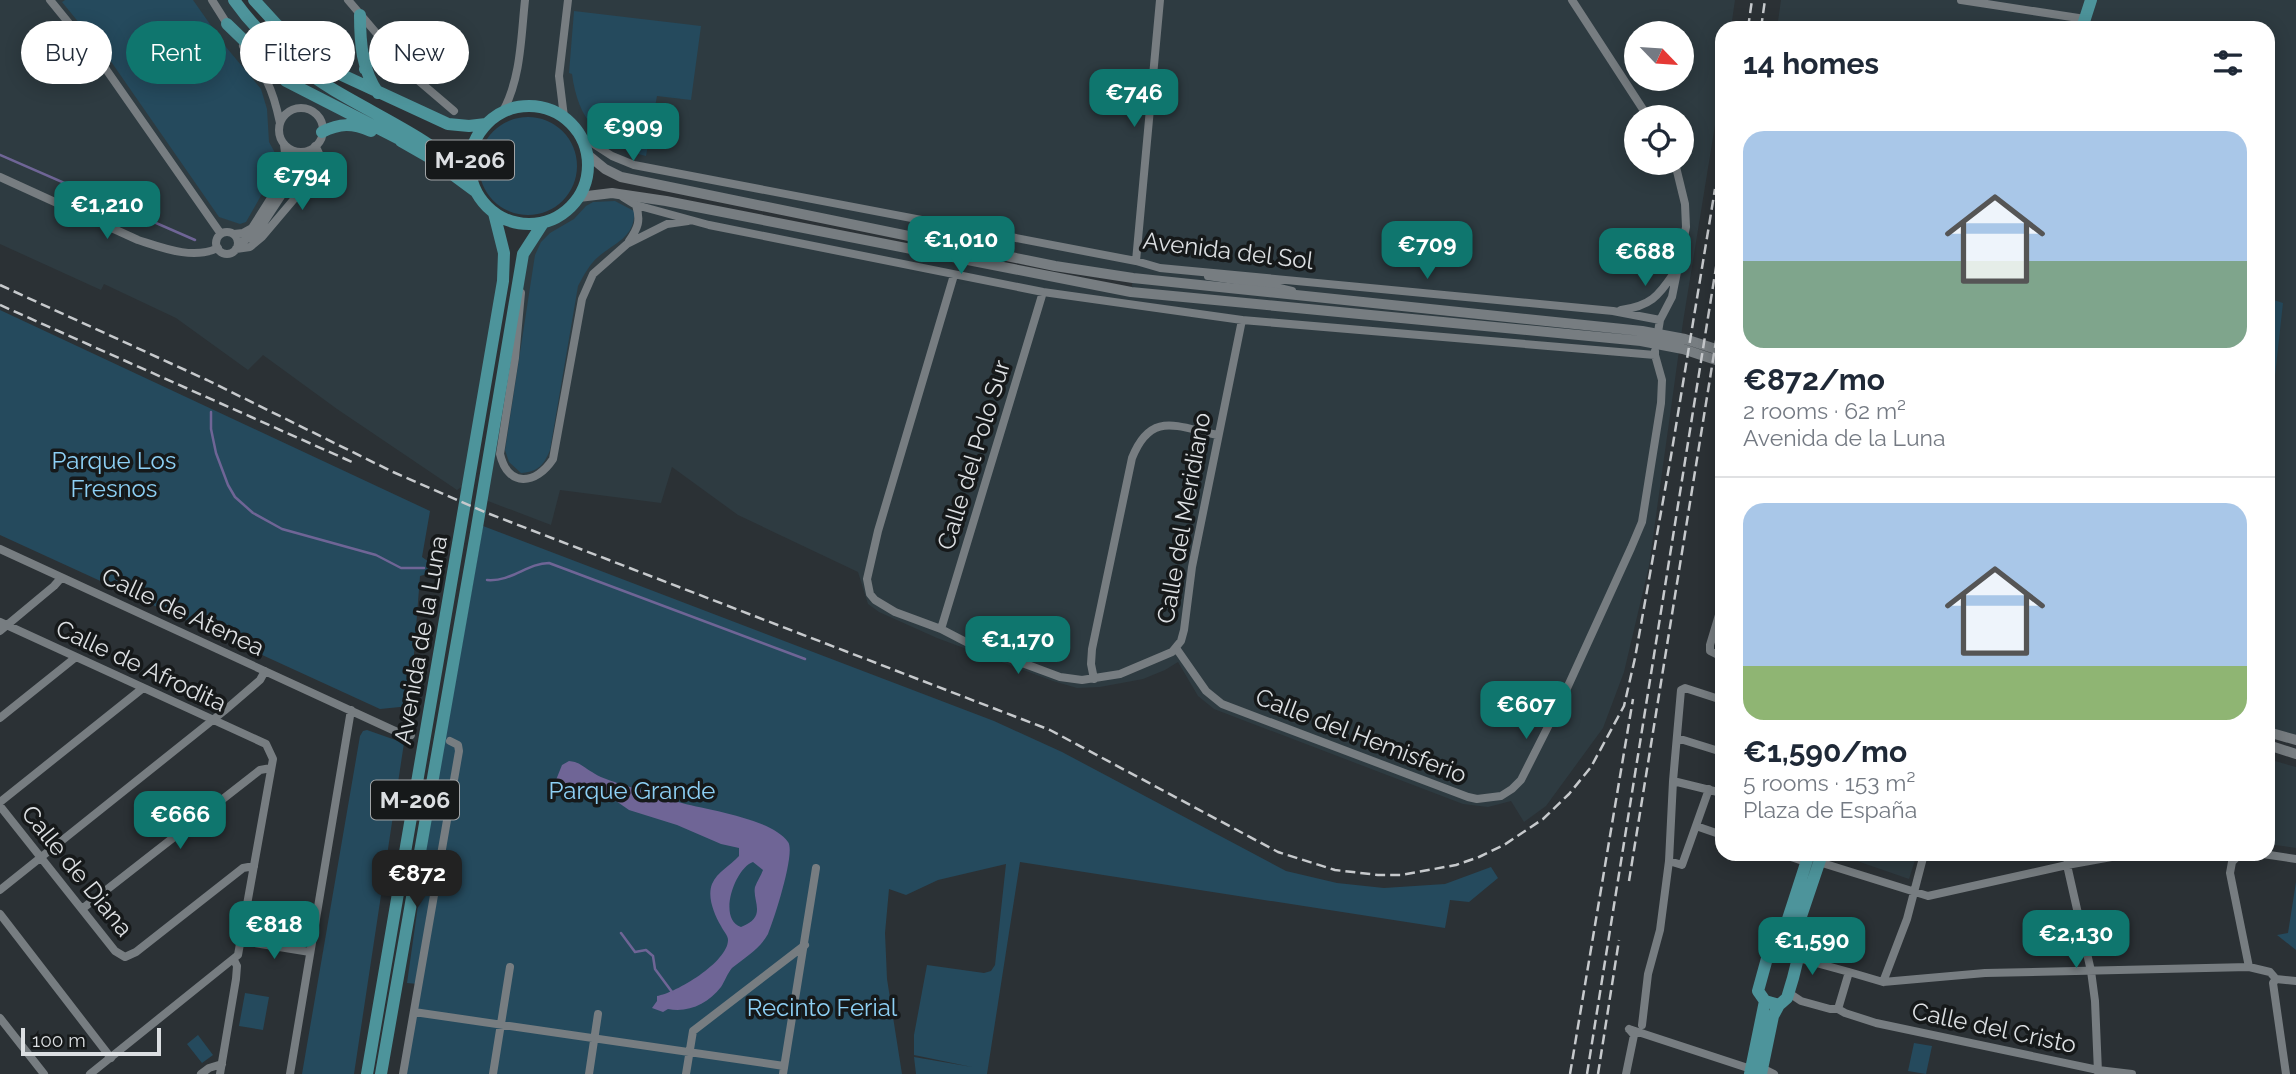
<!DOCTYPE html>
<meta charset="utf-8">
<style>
:root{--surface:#fff;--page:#f2f2f3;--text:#1f2937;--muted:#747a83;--line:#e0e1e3;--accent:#0f766e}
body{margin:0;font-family:Raleway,sans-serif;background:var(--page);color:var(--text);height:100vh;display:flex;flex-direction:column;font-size:26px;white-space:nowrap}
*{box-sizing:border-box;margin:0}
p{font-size:23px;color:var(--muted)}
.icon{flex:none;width:38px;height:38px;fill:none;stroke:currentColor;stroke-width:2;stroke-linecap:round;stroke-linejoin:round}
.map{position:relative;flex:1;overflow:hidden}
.drawer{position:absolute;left:1715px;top:21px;width:560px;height:840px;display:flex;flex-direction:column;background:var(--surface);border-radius:21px;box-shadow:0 4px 18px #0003}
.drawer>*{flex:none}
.hud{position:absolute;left:21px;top:21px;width:665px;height:63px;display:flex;gap:14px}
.needle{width:46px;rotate:115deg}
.controls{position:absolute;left:1624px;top:21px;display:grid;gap:14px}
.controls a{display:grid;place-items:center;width:70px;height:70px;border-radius:50%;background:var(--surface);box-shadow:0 4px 18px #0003;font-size:35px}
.scale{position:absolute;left:21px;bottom:18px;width:140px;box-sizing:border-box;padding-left:7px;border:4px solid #dcdfe2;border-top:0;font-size:19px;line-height:24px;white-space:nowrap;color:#dcdfe2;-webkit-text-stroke:5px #16191a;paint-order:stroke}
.price{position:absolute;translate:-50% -60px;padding:0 16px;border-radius:14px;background:var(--accent);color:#fff;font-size:23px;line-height:46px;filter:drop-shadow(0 2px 4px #0008)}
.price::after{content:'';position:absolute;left:50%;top:42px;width:21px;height:16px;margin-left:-10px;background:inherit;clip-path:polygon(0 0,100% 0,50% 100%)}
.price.on{background:#222;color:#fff}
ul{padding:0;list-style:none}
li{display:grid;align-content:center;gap:14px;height:371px;padding:0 28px}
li+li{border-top:2px solid var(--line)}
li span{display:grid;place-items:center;height:217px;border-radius:21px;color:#555}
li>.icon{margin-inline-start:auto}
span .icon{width:126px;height:126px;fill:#fffc;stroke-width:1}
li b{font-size:30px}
h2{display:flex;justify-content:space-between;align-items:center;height:84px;padding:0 28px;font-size:30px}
.tag{padding:0 24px;border-radius:32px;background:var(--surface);box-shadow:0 4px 18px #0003;font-size:24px;line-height:63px}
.tag.on{background:var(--accent);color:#fff}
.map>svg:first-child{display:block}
</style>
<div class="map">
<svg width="2296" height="1074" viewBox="0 0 2296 1074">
<rect width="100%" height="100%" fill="#2b3135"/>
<path fill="#2e3b41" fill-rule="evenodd" d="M0,0H234L266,38L475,191L483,203L494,213L504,253L470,481L457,490L337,409L263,355L248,370L176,318L104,284L101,290L0,244Z
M254,0H1735L1731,28H1722V82L1683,322L1649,566L1624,672L1603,728L1546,806L1524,822L1511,801L1488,807L1463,804L1214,709L1198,696L1178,662L1165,670L1143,679L1100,687L1077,688L1053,681L937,638L879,612L868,604L858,572L738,515L672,467L661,503L560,490L551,525L488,501L484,488L523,254L543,223L568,210L579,197L612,193L1131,291L1133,278L621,177L588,155L581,136L574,125L554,110L525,105L503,111L486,124L469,126L342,75ZM1636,33H1682V79H1636ZM1636,117H1682V163H1636Z
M1781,0H2296V740L2268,732V28H1777Z
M2268,759L2296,767V848L2268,844Z
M1837,854H1917L1909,879Z"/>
<path fill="#254a5d" d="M65,0H193L226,47L261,89L267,109L269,142L279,160V164L246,222L240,224L219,217L112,63L62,2Z
M574,11L701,26L691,100L657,96L646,156C600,145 578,120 572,74L569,73Z
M479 166a49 49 0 1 1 98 0a49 49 0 1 1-98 0Z
M615,201L634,211C636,237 614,243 598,257C589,265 584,275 578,286L550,450C544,465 538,472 521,473L509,462L505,450L535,255L541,242L550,233L574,219L586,206L593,202Z
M2268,298L2283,303L2273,394L2268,417Z
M0,310L430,511L422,557L429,562L427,574L420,576L410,706L380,709L0,535Z
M483,526L994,721L1062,752L1286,871L1337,883L1384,888L1445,884L1491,867L1498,878L1469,902L1450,900L1445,928L1020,862L987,1074H916L914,1057L972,1067L914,1055V1035L927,965L984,973L991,971L995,965L1006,864L938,880L906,895L889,889L885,933L887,979L902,1074H403L418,984L407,983L427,842Z
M367,730L404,743L354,1074H302L360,736L363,731Z
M2296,882V950L2277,935L2288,933Z
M245,993L269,997L263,1030L239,1026Z
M198,1035L213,1055L202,1063L187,1044Z
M1914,1043L1932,1046L1926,1074L1908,1071Z"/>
<path fill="#6f6596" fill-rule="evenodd" d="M569,761C580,762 583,767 592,772C599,777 609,780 617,783C638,789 658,796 678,802C706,810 771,818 788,842C796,852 774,920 768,934C759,950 745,957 732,968C727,974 725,981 721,987C708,1004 688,1013 668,1009L663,1012L652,1008L657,1001V996C676,993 728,962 728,940C728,935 723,931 721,926C714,914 707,897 712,884C717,872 731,865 739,856V848L721,844L677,825L629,810L606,794L594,790L576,794L565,792L559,788L556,780L562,765ZM753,862L763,870C761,876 757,881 755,887C752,901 768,917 741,927C717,919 735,868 753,862Z"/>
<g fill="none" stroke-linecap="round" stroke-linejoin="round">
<path stroke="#6f6596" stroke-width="2.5" d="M0,155L195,240
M211,412V429L216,453L228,485L235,497L253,513L282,529L376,555L401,568H424
M487,580C512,582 527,563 549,563L805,659
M621,933L635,952L646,950L653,956L655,969L672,992"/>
<path stroke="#777d81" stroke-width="8" d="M50,0L103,65L221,234
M212,0L229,27
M348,0L413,76L454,111
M1572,0L1648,117
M1961,0L2085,19
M243,46C266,77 272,85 280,123
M279 130a22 22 0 1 1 44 0a22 22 0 1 1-44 0Z
M503,111C521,78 521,37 525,0
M564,117L559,76L568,0
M581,136L612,156L634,165L1136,261L1160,268L1613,311L1660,320
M0,177L138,240C163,248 193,260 218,248
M623,197L636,205L709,225L1043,292L1242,320L1655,355
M216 243a11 11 0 1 1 22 0a11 11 0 1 1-22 0Z
M234,234L243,233L252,228L283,179L287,168L284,145
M629,241C638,228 641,221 636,205
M238,244L257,233L304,161L308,151
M236,249L250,247L262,237L317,172C321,162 322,156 315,146
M1136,261L1160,0
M954,275L878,531L867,579L870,594L875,600L895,612L941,629L966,642L1060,677L1082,680L1120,674L1172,652L1181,641L1184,630L1192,567L1242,320
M1208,276L1268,285L1292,291
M521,293L515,358L500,454C508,488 536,485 553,459L582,299L593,274L627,244L667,224L688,221
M1621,310C1650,306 1658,297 1674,273
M1657,338L1660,320L1672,297L1686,227L1685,204L1675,163
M0,549L395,731L411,735
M1722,605L1710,645V651L1722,657
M0,622L266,744L273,759L238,955L90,1074
M941,629L1043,292
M0,631L54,586L61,578
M1176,648L1206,691L1222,704L1468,797L1477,799L1501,796L1512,789L1521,780L1563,697L1631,548L1642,522L1661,403L1662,380L1655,355V351
M1094,679L1091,664L1092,649L1132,458C1151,410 1177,427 1218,435
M0,718L76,657
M1677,738L1722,752
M1673,781L1681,690L1685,688L1722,700
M0,802L143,688
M0,806L115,951L125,957L136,952L243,868L254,866
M1696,826L1722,835
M1782,854L1806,862
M2069,854L2067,865L2091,971L2095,1001L2098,1072
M2240,854L2232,862L2230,873L2249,967
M2263,854L2296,859
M1669,861L1682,865L1709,789
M1819,862L1928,896L2067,865L2128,854
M0,890L224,711L260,680L265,671
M82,909L260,770L271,768
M0,914L111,1058
M242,941L310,952
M1798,958L1849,972L1838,1009
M1849,972L1883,982L1985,973L2249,967L2270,972L2276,979
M2276,979L2273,983L2286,1074
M2276,979L2296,981
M1883,982L1907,919L1924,854
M1789,993L1801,1001L1830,1009H1838L1845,1013L1876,1023L2098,1070L2132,1074
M414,1012L784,1066
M0,1018L44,1074
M1642,1025L1648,974L1660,930L1669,861L1673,781L1722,793
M1629,1029L1751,1069
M1768,1071L1774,1074
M201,1074L209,1068L222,1064
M220,1074L236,979L237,966L234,960
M290,1074L351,710
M403,1074L459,751L458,745L450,741
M493,1074L510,967
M589,1074L598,1014
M686,1074L693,1031L805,945
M783,1074L816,868
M1626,1074L1634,1035L1629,1029"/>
<path stroke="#777d81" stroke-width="10" d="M588,155L605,169L621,177L1055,266L1133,278L1642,331L1685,339L1722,351
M579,197L612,193L666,201L1131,292L1641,341L1683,349L1722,362
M2268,732L2296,740
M2268,745L2296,754"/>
<path stroke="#4d949b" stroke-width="12" d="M234,0C260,37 296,67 334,90C381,118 430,139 471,177
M254,0L277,25L306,52L342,75L448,124L469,126L486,124
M360,15C360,43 362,70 378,93
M227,24L286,81L407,143
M2082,28L2091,0
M365,69L370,59L387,49
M470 165a59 59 0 1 1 118 0a59 59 0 1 1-118 0Z
M322,132C340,123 352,123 371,131
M401,141L429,157L475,191
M1779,1005L1765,1001L1758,991L1769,951L1785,928L1809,854
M367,1074L503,281L504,253L494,213
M381,1074L476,533L523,254L543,223
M1750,1074L1765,1001
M1761,1074L1773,1016L1779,1005L1787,998L1793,978L1798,958L1796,931L1822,854"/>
<path stroke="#c6c9cc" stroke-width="2.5" stroke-dasharray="10 5" stroke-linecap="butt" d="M1748,28L1752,0
M1761,28L1765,0
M0,285L207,380L393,472L487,513L1050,730L1278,852L1335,870L1378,875H1401L1456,865L1479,857L1504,845L1543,819L1569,794L1591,767L1624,706L1635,658L1671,456L1715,189
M0,305L352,462
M1629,881L1722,304
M1570,1074L1633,699
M1587,1074L1722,230
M1598,1074L1619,940"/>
</g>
<g text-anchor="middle" stroke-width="7" stroke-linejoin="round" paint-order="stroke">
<g fill="#16191a" stroke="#a1a4a6" stroke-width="2">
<rect x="426" y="140.5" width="88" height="39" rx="5"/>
<rect x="371" y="780.5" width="88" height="39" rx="5"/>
</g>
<g font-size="23" font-weight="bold" fill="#dcdfe2">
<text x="470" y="168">M-206</text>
<text x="415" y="808">M-206</text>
</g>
<g font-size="24" fill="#dcdfe2" stroke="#16191a">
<text transform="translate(1228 251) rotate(7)" y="8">Avenida del Sol</text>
<text transform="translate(974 455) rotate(-73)" y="8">Calle del Polo Sur</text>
<text transform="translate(1184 518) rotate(-80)" y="8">Calle del Meridiano</text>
<text transform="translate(183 612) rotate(25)" y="8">Calle de Atenea</text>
<text transform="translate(421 640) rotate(-80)" y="8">Avenida de la Luna</text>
<text transform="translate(141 666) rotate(25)" y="8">Calle de Afrodita</text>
<text transform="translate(1361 736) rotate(21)" y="8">Calle del Hemisferio</text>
<text transform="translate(77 871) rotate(51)" y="8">Calle de Diana</text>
<text transform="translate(1994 1028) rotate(12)" y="8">Calle del Cristo</text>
</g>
<g font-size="24" fill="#8dd0f5" stroke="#16191a">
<text x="114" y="469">Parque Los<tspan x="114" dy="28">Fresnos</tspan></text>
<text x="632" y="799">Parque Grande</text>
<text x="822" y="1016">Recinto Ferial</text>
</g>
</g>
</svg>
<div class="controls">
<a><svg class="needle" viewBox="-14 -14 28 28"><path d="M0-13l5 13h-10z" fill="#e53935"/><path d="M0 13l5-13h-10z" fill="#747a83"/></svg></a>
<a><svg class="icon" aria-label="locate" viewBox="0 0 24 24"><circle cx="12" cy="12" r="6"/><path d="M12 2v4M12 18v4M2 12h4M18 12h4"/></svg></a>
</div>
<div class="scale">100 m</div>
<b class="price" style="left:1134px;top:129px">€746</b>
<b class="price" style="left:633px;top:163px">€909</b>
<b class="price" style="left:302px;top:212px">€794</b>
<b class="price" style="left:107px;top:241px">€1,210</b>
<b class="price" style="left:961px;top:276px">€1,010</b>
<b class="price" style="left:1427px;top:281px">€709</b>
<b class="price" style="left:1645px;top:288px">€688</b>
<b class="price" style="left:1018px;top:676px">€1,170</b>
<b class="price" style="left:1526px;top:741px">€607</b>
<b class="price" style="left:180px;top:851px">€666</b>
<b class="price on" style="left:417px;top:910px">€872</b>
<b class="price" style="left:274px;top:961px">€818</b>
<b class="price" style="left:2076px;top:970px">€2,130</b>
<b class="price" style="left:1812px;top:977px">€1,590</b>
<div class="hud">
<a class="tag">Buy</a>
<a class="tag on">Rent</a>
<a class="tag">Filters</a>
<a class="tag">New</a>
</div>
<section class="drawer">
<h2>14 homes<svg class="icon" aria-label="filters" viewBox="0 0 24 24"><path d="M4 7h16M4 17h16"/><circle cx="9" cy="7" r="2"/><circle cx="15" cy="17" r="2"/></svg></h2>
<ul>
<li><span style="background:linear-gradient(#a9c7e8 60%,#7fa58c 0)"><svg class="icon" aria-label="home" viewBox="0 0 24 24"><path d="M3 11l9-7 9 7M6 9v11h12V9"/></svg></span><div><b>€872/mo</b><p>2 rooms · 62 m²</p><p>Avenida de la Luna</p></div></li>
<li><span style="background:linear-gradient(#a9c7e8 75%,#8fb573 0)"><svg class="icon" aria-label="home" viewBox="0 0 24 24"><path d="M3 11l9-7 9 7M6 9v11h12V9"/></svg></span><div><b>€1,590/mo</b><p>5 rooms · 153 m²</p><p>Plaza de España</p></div></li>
</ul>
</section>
</div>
